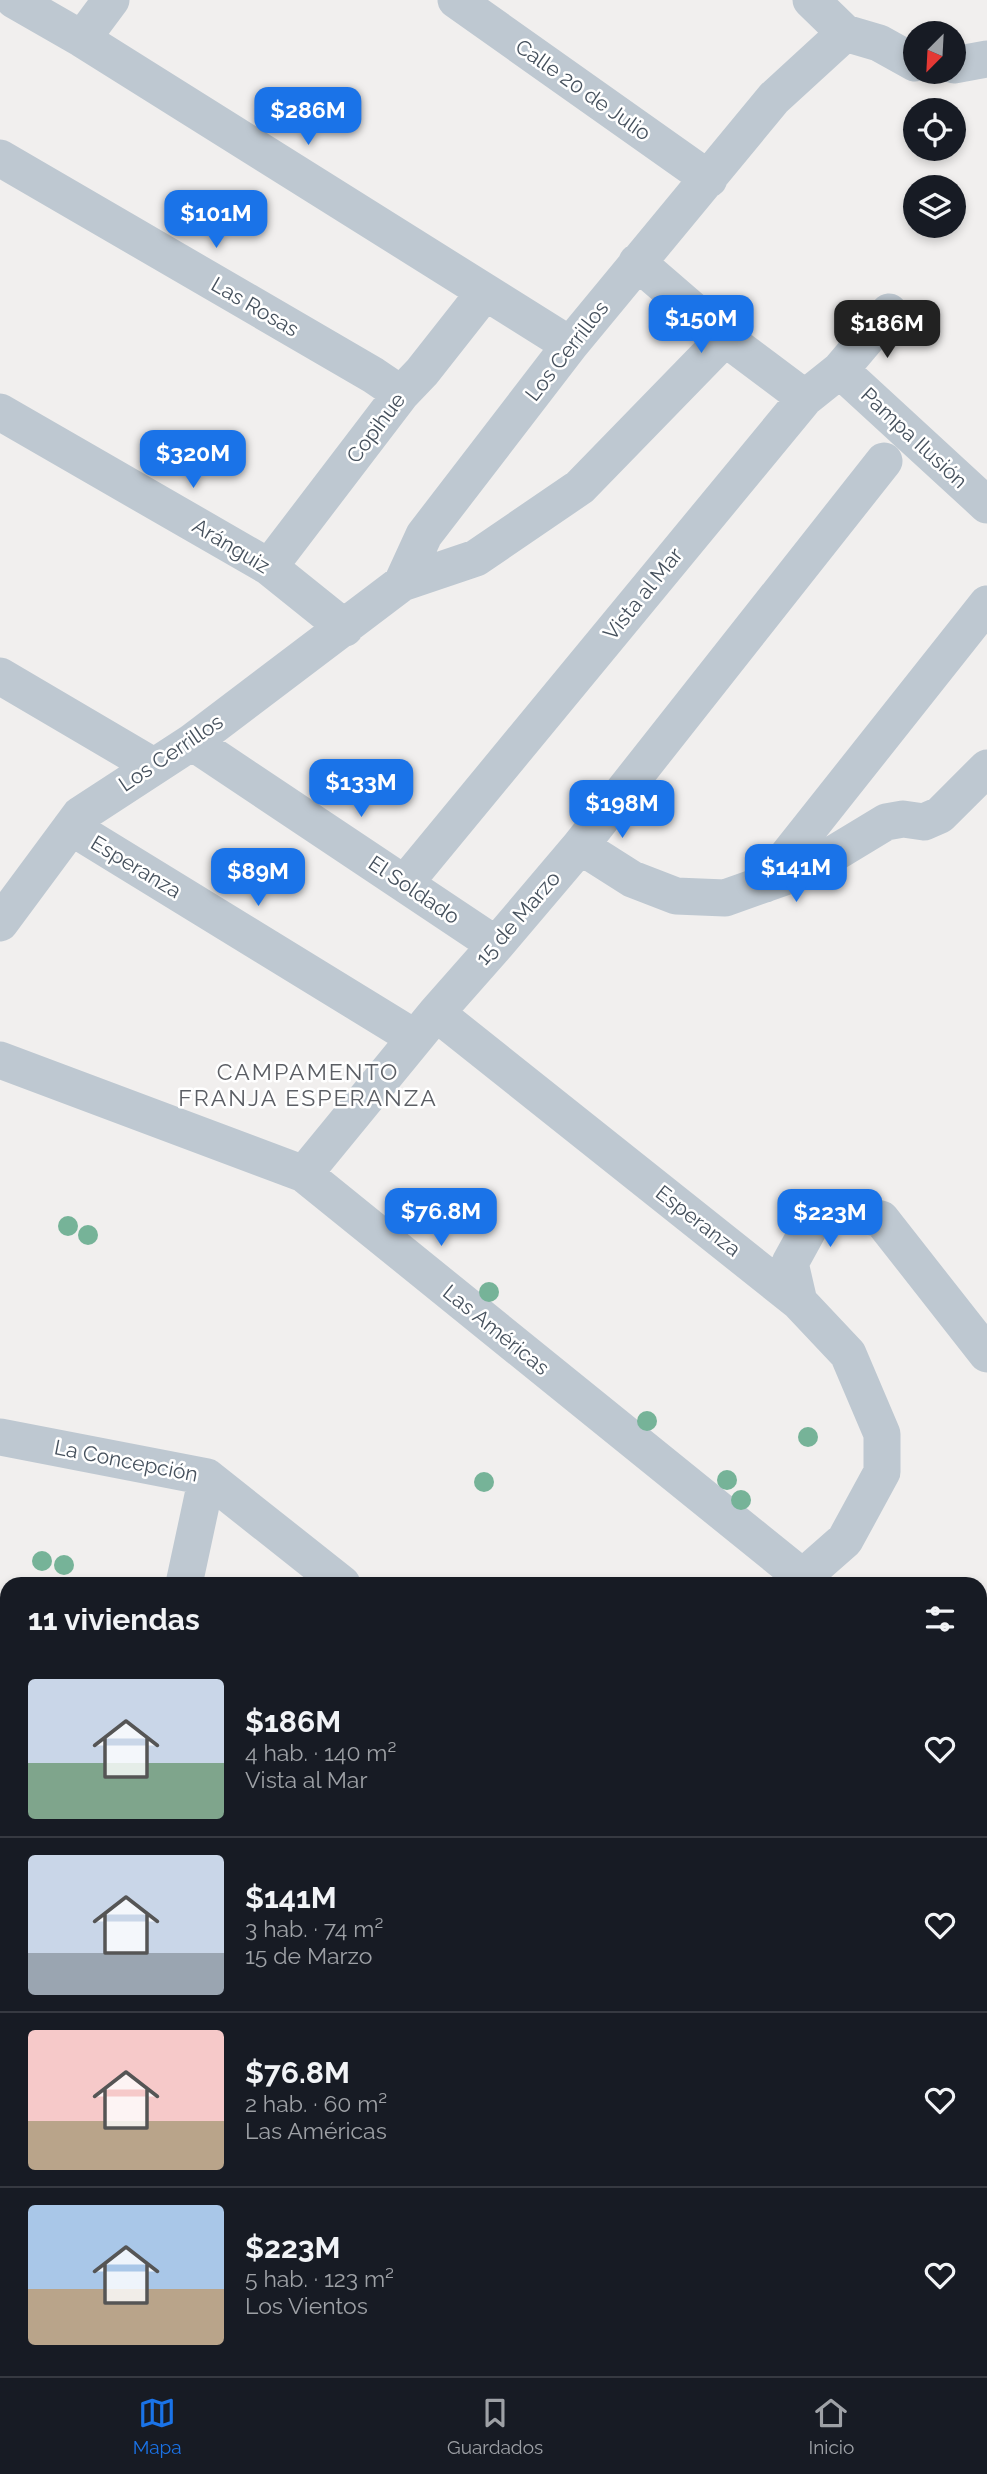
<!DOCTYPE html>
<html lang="es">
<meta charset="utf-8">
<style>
:root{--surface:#171b24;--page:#242831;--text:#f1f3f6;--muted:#9ea1a6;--line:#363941;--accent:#1a73e8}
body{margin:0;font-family:Raleway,sans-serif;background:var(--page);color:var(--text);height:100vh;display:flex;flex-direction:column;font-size:26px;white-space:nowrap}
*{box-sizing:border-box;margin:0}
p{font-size:23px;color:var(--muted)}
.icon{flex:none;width:38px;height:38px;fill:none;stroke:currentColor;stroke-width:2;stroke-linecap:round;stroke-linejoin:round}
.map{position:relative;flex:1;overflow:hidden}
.panel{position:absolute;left:0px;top:1577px;width:987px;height:800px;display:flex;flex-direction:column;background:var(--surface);border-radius:21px 21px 0 0;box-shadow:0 4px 10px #0003}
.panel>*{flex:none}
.needle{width:46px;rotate:204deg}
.fabs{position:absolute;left:903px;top:21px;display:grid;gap:14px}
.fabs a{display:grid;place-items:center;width:63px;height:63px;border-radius:50%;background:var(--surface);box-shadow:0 4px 10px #0003;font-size:35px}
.price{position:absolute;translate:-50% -60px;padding:0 16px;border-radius:14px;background:var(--accent);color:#fff;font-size:23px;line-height:46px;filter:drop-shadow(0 2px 4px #0008)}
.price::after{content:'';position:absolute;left:50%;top:42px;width:21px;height:16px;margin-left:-10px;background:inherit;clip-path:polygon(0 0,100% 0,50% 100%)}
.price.selected{background:#222;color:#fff}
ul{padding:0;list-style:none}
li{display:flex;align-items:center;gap:21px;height:175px;padding:0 28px}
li+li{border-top:2px solid var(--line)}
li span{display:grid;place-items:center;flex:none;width:196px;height:140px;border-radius:7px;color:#555}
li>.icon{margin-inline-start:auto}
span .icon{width:84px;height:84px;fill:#fffc;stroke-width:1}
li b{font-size:30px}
h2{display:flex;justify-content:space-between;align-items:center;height:84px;padding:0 28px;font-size:30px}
.dock{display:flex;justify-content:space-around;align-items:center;height:98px;border-top:2px solid var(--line);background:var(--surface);font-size:19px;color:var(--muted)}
.dock a{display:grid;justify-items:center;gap:4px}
.dock .selected{color:var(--accent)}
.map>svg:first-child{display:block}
</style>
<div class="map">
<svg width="987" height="2376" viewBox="0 0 987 2376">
<rect width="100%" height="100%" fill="#f1efee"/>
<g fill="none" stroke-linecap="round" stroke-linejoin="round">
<path stroke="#bec8d1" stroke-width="37" d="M14,0L82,39L570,345
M456,0L709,179
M811,0L845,33
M82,39L111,0
M954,65L987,59
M0,158L373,375L401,394
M637,262L725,338L805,398
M840,370L987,505
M0,412L269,567L345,628
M269,567L401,394L422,372L485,292
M402,583L424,535L570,345L774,98L845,33L879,43L915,63
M0,676L153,766
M192,742L496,945
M71,827L415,1038
M580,846L632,879L676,896L725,898L810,868L886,822L903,819L924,822L940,815L987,768
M405,883L805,398L840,370L889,312
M765,884L987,604
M0,923L80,815L192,742L402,583L476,558L580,487L725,338
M436,1013L799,1302L848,1354L882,1434V1472L845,1540L795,1584
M0,1060L304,1174L811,1584
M304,1174L436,1013L496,945L580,846L884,461
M799,1302L790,1263L812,1223L840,1210L881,1219L987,1354
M0,1437L207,1477L342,1584
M184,1584L207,1477
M980,1697L987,1702
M0,1813H7
M980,1942L987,1939
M980,2076L987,2072
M0,2086L7,2087
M0,2350L7,2346
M235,2376L242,2370"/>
<path stroke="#bec8d1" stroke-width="38" d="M980,2220L987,2234"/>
<path stroke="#c0cbd9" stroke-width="38" d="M111,2376L121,2370
M771,2376L775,2370"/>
</g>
<g fill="#76b398">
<circle cx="68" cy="1226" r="10"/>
<circle cx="88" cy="1235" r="10"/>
<circle cx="489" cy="1292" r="10"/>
<circle cx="647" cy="1421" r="10"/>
<circle cx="808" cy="1437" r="10"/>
<circle cx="727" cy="1480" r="10"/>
<circle cx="484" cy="1482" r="10"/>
<circle cx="741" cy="1500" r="10"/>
<circle cx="42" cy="1561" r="10"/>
<circle cx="64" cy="1565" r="10"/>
</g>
<g text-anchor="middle" stroke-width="5" stroke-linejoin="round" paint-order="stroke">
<g font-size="21" fill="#46515d" stroke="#fff">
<text transform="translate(583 90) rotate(35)" y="7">Calle 20 de Julio</text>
<text transform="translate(255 307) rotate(30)" y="7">Las Rosas</text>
<text transform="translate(567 351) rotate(-52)" y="7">Los Cerrillos</text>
<text transform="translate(376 428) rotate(-53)" y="7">Copihue</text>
<text transform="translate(914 438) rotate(43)" y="7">Pampa Ilusión</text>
<text transform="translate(231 546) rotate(31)" y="7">Aránguiz</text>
<text transform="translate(643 594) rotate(-51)" y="7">Vista al Mar</text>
<text transform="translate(171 753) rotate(-34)" y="7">Los Cerrillos</text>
<text transform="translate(136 867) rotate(31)" y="7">Esperanza</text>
<text transform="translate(414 890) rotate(34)" y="7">El Soldado</text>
<text transform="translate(518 918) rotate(-49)" y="7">15 de Marzo</text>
<text transform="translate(698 1221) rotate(38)" y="7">Esperanza</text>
<text transform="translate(496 1330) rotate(39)" y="7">Las Américas</text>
<text transform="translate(126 1461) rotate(11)" y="7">La Concepción</text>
</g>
<g font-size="23" letter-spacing="2" fill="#5b5e64" stroke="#fff">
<text x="308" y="1080">CAMPAMENTO<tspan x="308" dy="26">FRANJA ESPERANZA</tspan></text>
</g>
</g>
</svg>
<div class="fabs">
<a><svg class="needle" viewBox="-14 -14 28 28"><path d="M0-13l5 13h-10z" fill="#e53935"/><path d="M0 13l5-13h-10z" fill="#9ea1a6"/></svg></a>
<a><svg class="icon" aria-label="locate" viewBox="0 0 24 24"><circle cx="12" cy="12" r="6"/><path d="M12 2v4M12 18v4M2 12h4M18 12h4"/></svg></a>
<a><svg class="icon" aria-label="layers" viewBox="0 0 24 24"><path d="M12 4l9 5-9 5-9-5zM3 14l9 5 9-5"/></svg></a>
</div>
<b class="price" style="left:308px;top:147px">$286M</b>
<b class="price" style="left:216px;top:250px">$101M</b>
<b class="price" style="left:701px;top:355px">$150M</b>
<b class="price selected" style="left:887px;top:360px">$186M</b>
<b class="price" style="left:193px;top:490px">$320M</b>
<b class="price" style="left:361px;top:819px">$133M</b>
<b class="price" style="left:622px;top:840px">$198M</b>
<b class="price" style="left:796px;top:904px">$141M</b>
<b class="price" style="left:258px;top:908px">$89M</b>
<b class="price" style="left:441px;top:1248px">$76.8M</b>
<b class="price" style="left:830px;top:1249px">$223M</b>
<section class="panel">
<h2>11 viviendas<svg class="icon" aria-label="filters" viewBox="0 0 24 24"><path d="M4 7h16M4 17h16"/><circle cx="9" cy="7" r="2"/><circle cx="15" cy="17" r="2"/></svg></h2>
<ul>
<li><span style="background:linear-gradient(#c9d6e8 60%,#7fa58c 0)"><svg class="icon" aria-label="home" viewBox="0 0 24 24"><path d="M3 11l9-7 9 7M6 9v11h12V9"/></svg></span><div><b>$186M</b><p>4 hab. · 140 m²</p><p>Vista al Mar</p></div><svg class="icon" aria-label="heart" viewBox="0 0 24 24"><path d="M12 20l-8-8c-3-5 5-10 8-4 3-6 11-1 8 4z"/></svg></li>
<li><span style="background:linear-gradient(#c9d6e8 70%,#9aa5b1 0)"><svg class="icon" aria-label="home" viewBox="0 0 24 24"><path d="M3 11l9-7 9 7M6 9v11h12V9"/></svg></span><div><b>$141M</b><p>3 hab. · 74 m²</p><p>15 de Marzo</p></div><svg class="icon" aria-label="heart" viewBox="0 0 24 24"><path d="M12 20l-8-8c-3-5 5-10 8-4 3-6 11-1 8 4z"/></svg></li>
<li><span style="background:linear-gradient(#f6c9c9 65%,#b9a48a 0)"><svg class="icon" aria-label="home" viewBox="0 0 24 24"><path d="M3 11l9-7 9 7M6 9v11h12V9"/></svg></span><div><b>$76.8M</b><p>2 hab. · 60 m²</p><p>Las Américas</p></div><svg class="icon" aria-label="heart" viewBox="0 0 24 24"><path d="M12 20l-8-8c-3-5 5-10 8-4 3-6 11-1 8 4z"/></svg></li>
<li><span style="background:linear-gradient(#a9c7e8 60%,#b9a48a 0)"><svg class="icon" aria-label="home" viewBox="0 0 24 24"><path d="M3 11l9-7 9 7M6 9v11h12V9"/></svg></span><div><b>$223M</b><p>5 hab. · 123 m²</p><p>Los Vientos</p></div><svg class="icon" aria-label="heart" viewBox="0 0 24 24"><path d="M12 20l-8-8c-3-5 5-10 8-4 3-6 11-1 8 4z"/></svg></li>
</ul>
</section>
</div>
<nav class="dock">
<a class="selected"><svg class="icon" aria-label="map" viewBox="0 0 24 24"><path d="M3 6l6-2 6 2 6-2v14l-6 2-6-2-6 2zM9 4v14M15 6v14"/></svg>Mapa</a>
<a><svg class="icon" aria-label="saved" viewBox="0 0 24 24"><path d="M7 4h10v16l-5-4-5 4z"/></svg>Guardados</a>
<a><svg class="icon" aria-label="home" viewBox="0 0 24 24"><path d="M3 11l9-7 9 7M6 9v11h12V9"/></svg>Inicio</a>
</nav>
